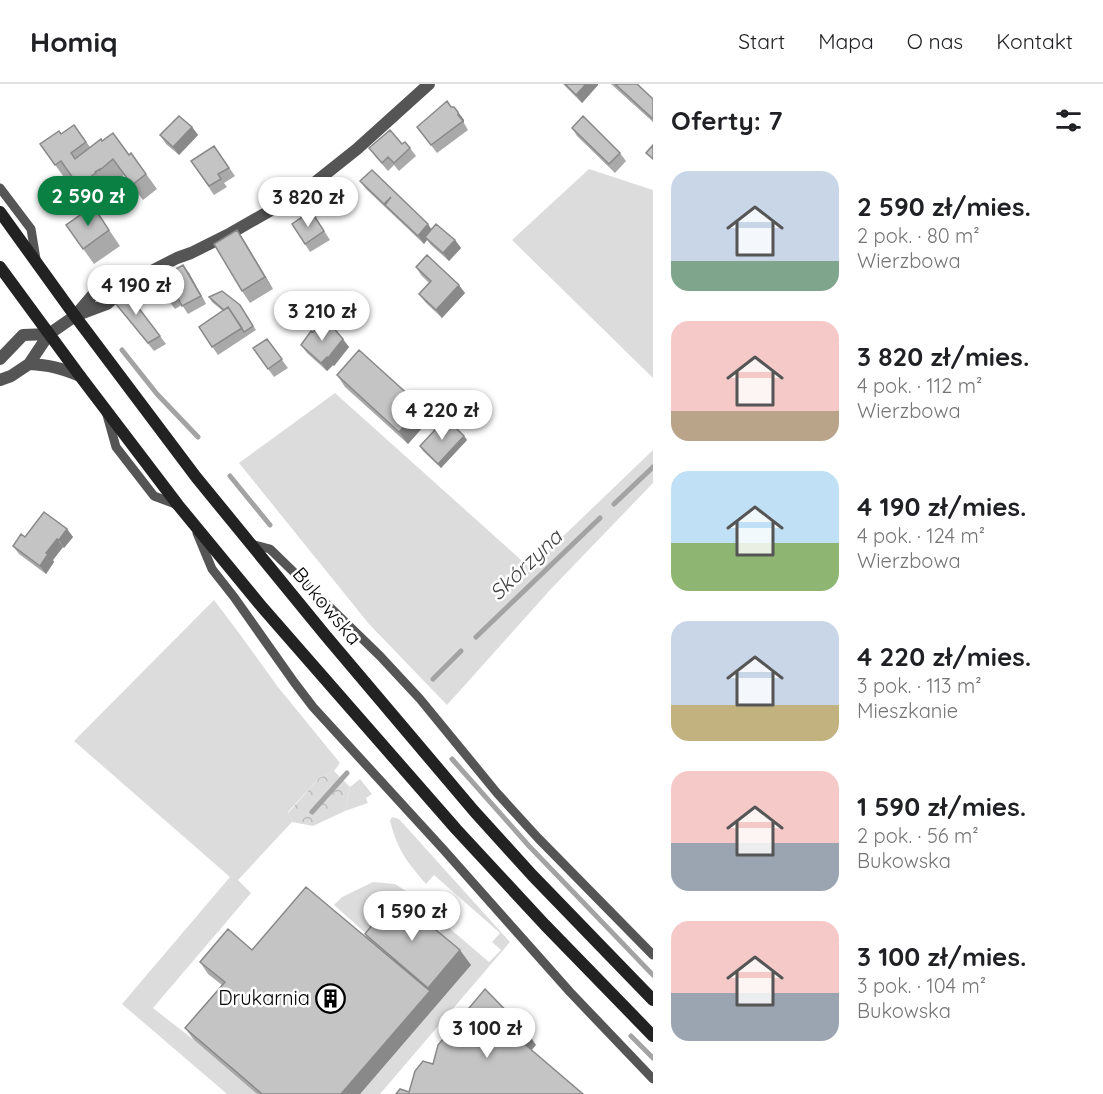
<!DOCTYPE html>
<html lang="pl">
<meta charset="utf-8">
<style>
:root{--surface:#fff;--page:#f6f6f6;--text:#202124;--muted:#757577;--line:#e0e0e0;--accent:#0b8043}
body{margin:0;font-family:Quicksand,sans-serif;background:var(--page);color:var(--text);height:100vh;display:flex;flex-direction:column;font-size:22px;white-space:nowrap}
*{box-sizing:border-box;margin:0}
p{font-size:20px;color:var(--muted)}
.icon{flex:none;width:33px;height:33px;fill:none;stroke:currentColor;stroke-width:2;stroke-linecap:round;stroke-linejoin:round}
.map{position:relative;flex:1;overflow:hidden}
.drawer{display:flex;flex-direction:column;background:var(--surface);width:450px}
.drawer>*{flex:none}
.price{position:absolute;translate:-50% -51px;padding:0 14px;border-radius:21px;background:#fff;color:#222;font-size:20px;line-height:39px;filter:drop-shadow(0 2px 3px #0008)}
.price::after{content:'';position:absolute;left:50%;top:36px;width:18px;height:14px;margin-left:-9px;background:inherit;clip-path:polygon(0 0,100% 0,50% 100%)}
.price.current{background:var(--accent);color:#fff}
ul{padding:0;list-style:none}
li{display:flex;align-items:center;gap:18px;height:150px;padding:0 18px}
li span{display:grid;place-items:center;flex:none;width:168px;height:120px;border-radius:18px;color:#555}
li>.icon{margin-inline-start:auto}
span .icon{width:72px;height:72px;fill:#fffc;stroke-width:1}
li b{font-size:26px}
h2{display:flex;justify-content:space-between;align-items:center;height:72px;padding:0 18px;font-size:26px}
header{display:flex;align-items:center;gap:36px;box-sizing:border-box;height:84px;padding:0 30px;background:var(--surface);border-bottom:2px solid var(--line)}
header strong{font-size:28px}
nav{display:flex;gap:33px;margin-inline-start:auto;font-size:21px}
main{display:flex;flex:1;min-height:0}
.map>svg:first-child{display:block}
</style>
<header>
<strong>Homiq</strong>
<nav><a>Start</a><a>Mapa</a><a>O nas</a><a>Kontakt</a></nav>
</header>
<main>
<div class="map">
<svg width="653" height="1010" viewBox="0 0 653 1010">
<defs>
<pattern id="forest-crowns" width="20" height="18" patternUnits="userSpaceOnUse" patternTransform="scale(1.5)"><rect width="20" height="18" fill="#dcdcdc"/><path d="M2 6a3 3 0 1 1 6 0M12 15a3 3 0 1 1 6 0" fill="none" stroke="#bbb"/></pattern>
</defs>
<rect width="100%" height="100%" fill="#fff"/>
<path fill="#dcdcdc" d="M589,85L653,106V294L512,156Z
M335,309L530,484L653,366V399L550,506L447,621L369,540L239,379Z
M214,516L236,545L278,603L340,679L334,687L319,694L288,728L292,738L238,796L251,809L153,924L194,956L257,1010H227L122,920L230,793L74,657Z
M360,695L372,710L366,714L368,719L345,727L350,703Z
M392,733L399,735L510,858L380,1010H360L470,882L436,852L442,845L448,843L489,878L501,866L492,858L500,849L434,791L426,800C407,778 398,767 390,737Z
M373,798L395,800L406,807L429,827L430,830L422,838L370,853L334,821L342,813Z"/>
<path fill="url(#forest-crowns)" d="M334,687L350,703L345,727L313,742L292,738L288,729L319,694Z"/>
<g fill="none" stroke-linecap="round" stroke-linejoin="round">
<path stroke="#a3a3a3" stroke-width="5" d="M122,266L157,310L198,353
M230,392L270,441
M614,420L653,383
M476,553L600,434
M433,595L461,567
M452,675L529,762L653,891
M312,728L347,689
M631,952L653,974"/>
<path stroke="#555" stroke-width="9" d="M0,104L31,145L36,175
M107,331L116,363L154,412L178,421
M197,449L212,485L234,513L294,598L313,623L443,765L570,908L653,995
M250,460L270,465L380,572L420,615L497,709L538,754L653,871"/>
<path stroke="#555" stroke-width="12" d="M75,232L107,220L136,195L177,174L191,169L231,149L294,113L313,100L357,65L429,0
M0,275L23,251L49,250
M29,280C49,281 61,284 80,292
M0,296L11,292L29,280L49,250L75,232L98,205L109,199L135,196"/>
<path stroke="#222" stroke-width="12" d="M0,128L75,232L196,393L326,552L474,727L532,791L653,916
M0,183L80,292L178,421L262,523L456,745L545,841L653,952"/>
</g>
<path fill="#a9a9a9" d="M563,0H598V1L582,19Z
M611,0H637L653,15V38Z
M451,23L458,28L464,36V39L468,46L437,69L417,43Z
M74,41L90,63L129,71L131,69L157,105L143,116L124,91L111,101V100L106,103L107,105L89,116L71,92L66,96L40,60L61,50Z
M192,43L198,51L179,71L166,60L160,51Z
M572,44L620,69L626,77L615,89L577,52Z
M402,60L410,64L416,72L399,87L394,81L388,87L375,72L369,64Z
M214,62L235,92L224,99L227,103L214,111L191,77Z
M360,97L432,145L455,156L461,164L449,177L431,161L427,156L424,160L366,105Z
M93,122L120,162L94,180L66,141Z
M311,127L330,156L310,168L292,140Z
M237,146L245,158L273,205L250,219L242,207Z
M416,183L465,209L442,234L425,218L419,210L429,199L421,191Z
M189,189L206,220L188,230L182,221L175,225L169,217Z
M209,213L240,221L256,246L218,271L199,243L223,227L212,218Z
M111,214L160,252L166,260L154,267Z
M329,243L349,263L334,282L333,281L327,287L307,269L301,261L313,248Z
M267,255L288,284L274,293L253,264Z
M337,291L422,323L430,335L408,360L345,303Z
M464,352L467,356L441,384L423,367L420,362Z
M67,445L73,453L64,464L63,463L53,476L54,478L46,490L19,470L13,462L25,453Z
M412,823L421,836L471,881L360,1010H257L194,956L185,944L222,901L208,890L200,878L252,866L367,854L365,850Z"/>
<path fill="#898989" d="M586,0H598V1L582,19L576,11Z
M458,28L464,36V39L458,31Z
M192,43L198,51L179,71L173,63Z
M428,140L434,149L425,153L427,156L424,160L418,152Z
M237,146L245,158L273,205L265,193Z
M455,156L461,164L449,177L443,169Z
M183,181L189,189L206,220L201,212Z
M459,201L465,209L442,234L436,226Z
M343,255L349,263L334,282L328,274Z
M327,273L333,281L327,287L321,279Z
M422,323L430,335L408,360L399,348Z
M464,352L467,356L441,384L438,380Z
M67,445L73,453L64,464L59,456Z
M57,455L63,463L53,476L54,478L46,490L40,482L46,469Z
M412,823L422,838L409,826Z
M460,866L471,881L360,1010H341L430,907L428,904Z
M528,949L536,961L530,968L521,957Z"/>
<path fill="#c4c4c4" stroke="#898989" stroke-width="1.5" d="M565,0H586L576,11Z
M615,0H637L653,15V35Z
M447,17L451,23H454L458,28V31L463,37L431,61L417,43Z
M179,32L192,43L173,63L160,51Z
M583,32L620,69L609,80L572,44Z
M74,41L86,58L71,69L75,75L101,55L102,57L113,49L129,71L131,69L146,90L132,101L113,75L100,86V85L95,88L96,89L78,101L61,77L55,81L40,60L59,47L61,50Z
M390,46L402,60L405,58L410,64L394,79L388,73L382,79L369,64Z
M653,61V75L646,69Z
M214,62L229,84L218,90L221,95L209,102L191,77Z
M372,86L428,140L418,152L385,121L391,113L384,120L360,97Z
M93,122L109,146L83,165L66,141Z
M311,127L324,147L305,160L292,140Z
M436,140L455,156L443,169L425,153Z
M237,146L265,193L242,207L214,160Z
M427,171L459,201L436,226L419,210L431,197L416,183Z
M183,181L201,212L182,222L177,212L169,217L157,195Z
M125,206L160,252L148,259L111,214Z
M222,207L240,221L253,242L244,248L228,223L224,226L209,213Z
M228,223L242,244L212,263L199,243Z
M323,237L329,243L331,241L343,255L328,274L327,273L321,279L301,261L311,247L313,248Z
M267,255L282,275L268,285L253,264Z
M359,266L422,323L399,348L337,291Z
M446,334L464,352L438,380L420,362Z
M44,428L67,445L59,456L57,455L46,469L48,470L40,482L13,462L21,450L25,453Z
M306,803L430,907L341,1010H262L185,944L225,898L200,878L228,845L252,866Z
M397,810L412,823L409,826L420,836H424L460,866L428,904L365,850Z
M485,905L528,949L521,957L583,1010H396L400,1005L409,1008L415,987L423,977L433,980L438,961Z"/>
<defs>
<symbol id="building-ring" viewBox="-11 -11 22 22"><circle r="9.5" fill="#fff" stroke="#000" stroke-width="1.5"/><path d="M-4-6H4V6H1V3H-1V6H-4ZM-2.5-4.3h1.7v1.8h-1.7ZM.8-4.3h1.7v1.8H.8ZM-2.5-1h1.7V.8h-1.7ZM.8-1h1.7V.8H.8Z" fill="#000"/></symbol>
</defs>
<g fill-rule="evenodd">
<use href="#building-ring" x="314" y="898" width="33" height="33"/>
</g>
<g text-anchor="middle" stroke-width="5" stroke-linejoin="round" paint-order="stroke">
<g font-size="20" fill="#000" stroke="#fff">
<text transform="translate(327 522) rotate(50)" y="7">Bukowska</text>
</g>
<g font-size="20" fill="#000" stroke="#fff" text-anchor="end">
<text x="310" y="921">Drukarnia</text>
</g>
<g font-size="21" font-style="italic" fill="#444" stroke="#fff">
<text transform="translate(526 481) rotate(-44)" y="7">Skórzyna</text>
</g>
</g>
</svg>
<b class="price current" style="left:88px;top:143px">2 590 zł</b>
<b class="price" style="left:308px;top:144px">3 820 zł</b>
<b class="price" style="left:136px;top:232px">4 190 zł</b>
<b class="price" style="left:322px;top:258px">3 210 zł</b>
<b class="price" style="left:442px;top:357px">4 220 zł</b>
<b class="price" style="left:412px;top:858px">1 590 zł</b>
<b class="price" style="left:487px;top:975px">3 100 zł</b>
</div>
<section class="drawer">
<h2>Oferty: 7<svg class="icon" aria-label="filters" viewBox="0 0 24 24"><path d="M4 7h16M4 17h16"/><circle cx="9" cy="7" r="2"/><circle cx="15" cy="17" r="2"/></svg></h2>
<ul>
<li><span style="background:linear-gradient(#c9d6e8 75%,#7fa58c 0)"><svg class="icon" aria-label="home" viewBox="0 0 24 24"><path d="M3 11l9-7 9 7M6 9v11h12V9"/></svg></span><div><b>2 590 zł/mies.</b><p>2 pok. · 80 m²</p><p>Wierzbowa</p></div></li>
<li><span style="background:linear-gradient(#f6c9c9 75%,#b9a48a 0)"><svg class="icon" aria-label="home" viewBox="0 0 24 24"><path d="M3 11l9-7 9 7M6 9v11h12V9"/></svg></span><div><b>3 820 zł/mies.</b><p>4 pok. · 112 m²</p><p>Wierzbowa</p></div></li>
<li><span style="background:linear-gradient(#bfe0f5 60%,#8fb573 0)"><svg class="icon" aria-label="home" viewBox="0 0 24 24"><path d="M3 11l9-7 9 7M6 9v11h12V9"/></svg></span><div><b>4 190 zł/mies.</b><p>4 pok. · 124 m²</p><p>Wierzbowa</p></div></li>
<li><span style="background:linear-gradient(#c9d6e8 70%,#c2b280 0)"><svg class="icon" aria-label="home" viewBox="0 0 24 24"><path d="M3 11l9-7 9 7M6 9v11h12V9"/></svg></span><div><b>4 220 zł/mies.</b><p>3 pok. · 113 m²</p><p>Mieszkanie</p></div></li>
<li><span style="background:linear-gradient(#f6c9c9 60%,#9aa5b1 0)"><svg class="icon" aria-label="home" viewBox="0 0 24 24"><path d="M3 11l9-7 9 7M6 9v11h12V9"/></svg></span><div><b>1 590 zł/mies.</b><p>2 pok. · 56 m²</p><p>Bukowska</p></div></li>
<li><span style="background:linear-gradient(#f6c9c9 60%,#9aa5b1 0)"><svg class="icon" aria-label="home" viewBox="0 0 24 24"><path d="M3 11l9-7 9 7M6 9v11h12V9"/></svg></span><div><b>3 100 zł/mies.</b><p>3 pok. · 104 m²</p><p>Bukowska</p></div></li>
</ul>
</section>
</main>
